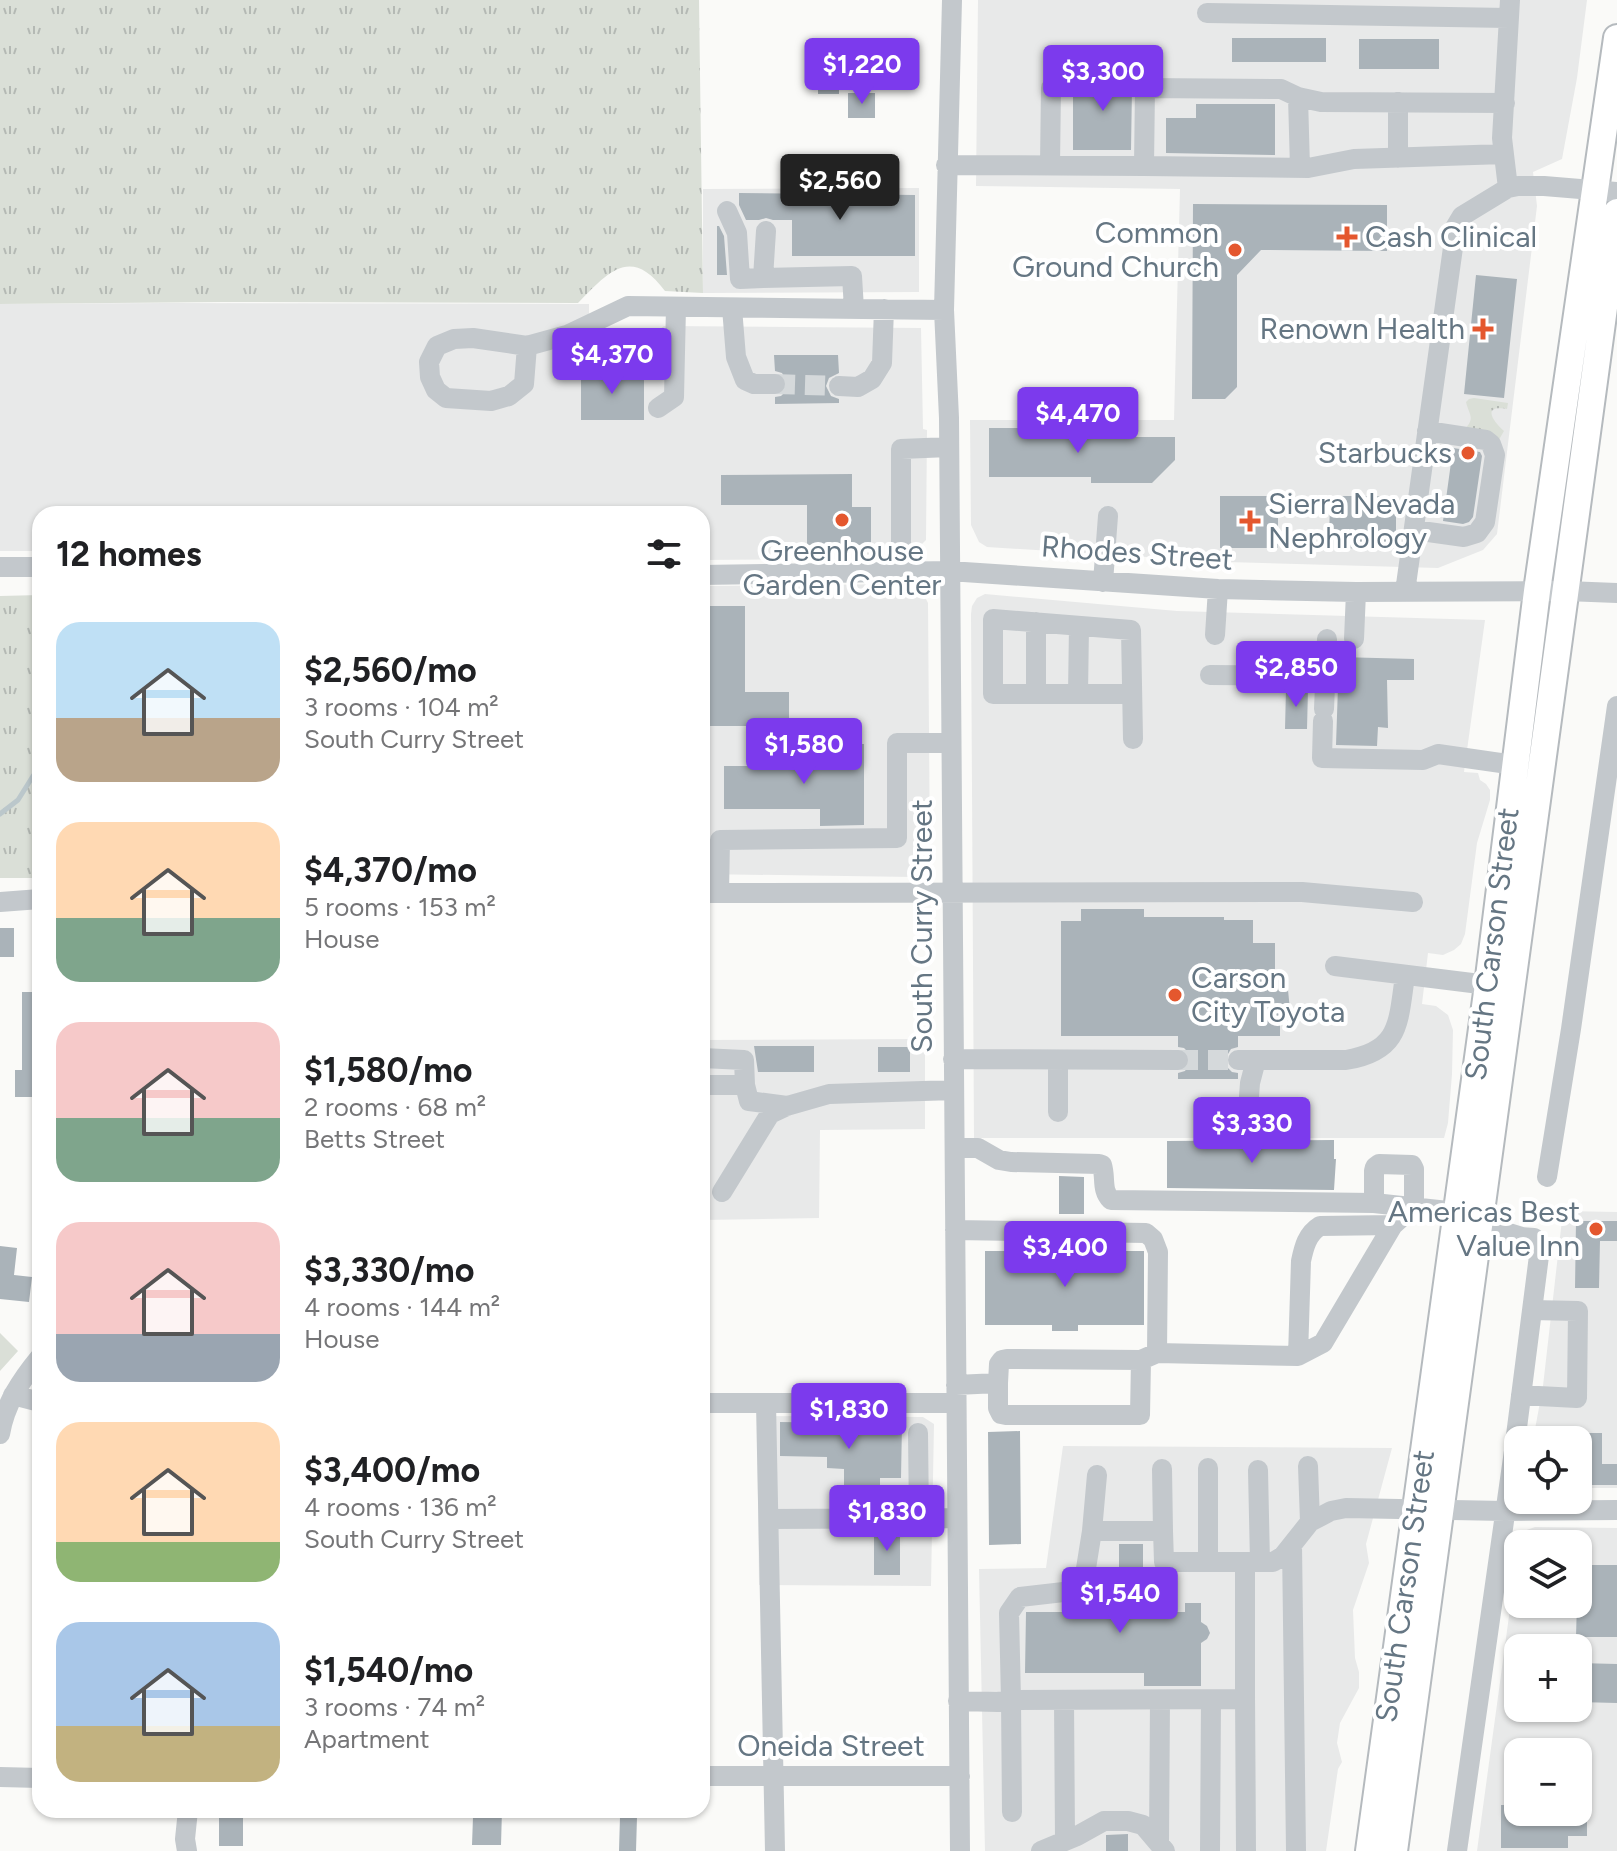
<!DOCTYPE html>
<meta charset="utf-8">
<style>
:root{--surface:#fff;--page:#f6f6f6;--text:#202124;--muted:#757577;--accent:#7c3aed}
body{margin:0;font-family:Figtree,sans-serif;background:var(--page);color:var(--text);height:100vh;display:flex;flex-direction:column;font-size:30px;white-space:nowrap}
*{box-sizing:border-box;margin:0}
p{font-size:26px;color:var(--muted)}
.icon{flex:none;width:44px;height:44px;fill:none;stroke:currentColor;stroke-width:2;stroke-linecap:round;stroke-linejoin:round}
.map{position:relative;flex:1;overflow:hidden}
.sheet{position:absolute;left:32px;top:506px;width:678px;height:1312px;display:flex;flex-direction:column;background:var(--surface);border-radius:24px;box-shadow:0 2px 6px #0004}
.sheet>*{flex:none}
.tools{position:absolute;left:1504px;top:1426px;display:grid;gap:16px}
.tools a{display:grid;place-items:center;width:88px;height:88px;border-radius:16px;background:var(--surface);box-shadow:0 2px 6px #0004;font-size:40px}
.price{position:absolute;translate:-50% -68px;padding:0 18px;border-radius:8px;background:var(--accent);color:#fff;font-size:26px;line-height:52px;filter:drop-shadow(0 2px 4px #0008)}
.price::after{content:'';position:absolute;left:50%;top:48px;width:24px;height:18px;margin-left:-12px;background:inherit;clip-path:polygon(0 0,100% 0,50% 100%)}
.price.selected{background:#222;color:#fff}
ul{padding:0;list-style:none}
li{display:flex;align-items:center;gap:24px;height:200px;padding:0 24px}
li span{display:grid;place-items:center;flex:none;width:224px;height:160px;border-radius:24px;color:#555}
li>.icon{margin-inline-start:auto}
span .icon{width:96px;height:96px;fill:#fffc;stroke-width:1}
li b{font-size:34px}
h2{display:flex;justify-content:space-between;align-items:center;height:96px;padding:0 24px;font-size:34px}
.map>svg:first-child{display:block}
</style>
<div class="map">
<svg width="1617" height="1851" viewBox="0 0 1617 1851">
<defs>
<pattern id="grass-tufts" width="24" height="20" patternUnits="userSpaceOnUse" patternTransform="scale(2)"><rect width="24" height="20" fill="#dadfd7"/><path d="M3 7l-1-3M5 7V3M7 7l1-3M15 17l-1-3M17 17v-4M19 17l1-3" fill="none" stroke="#b4b9b4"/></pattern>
</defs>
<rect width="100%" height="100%" fill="#fafaf8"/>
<path fill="#e8e9e9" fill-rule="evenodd" d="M978,0H1587L1577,78L1562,159L1533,172L1537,206L1497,534L1483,550L1438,568L1227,562L987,547L979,542L971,525L970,420H1174L1180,189L976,186Z
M919,188V292L703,293V189Z
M167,303L589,304V317L593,328L610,340L635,342L650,336L664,326L921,328L923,429L927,430L926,540L908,558L702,560V514H40V551H0V304Z
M907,584L923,593L928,603L930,863L913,877L702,874L705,586Z
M985,594L1177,611L1485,620L1464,772L1478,773L1480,780L1486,784L1490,790V800L1477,843L1465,934L1461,944L1454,950L1443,955L1428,953L1422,1004L1436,1006L1448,1015L1453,1030L1452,1074L1448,1123L1444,1138H974L971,614L972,606L977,598Z
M925,1039V1129L820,1130L819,1218L702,1220V1040Z
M1563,1211L1617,1212V1488H1578V1440H1533L1543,1386Z
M757,1416L923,1417L934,1424L931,1586L759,1585Z
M1063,1446L1392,1448L1366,1544L1369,1563L1353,1610L1355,1658L1359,1672V1688L1340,1723L1337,1743L1342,1762L1338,1769L1326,1851H985L979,1569L1046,1568Z
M1535,1527L1617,1528V1851H1477L1518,1550V1604H1578V1544H1519L1524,1531ZM1518,1648H1578V1708H1518ZM1518,1752H1578V1812H1518Z"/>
<path fill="url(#grass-tufts)" d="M0,0H699L703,293L665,291C631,245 608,272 578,303L222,302L0,304Z
M1474,398L1508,403L1507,409C1482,405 1492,420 1504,431L1497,443L1464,430C1476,418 1469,415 1466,402L1469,399Z
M40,595V878H0V596Z
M0,1333L18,1351L0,1371Z"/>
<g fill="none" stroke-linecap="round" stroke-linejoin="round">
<path stroke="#bbc7cb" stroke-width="5" d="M0,814L18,800L33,776"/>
</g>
<path fill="#aab3b9" d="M1232,38H1326V62H1232Z
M1359,39H1439V69H1359Z
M818,72H839V94H818Z
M1073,77H1138L1132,88L1131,150H1073Z
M848,93H875V118H848Z
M1196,104H1275V155L1166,153V118H1196Z
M739,193L915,195V256H792V220H773L766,218L759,220H746L739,205Z
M1193,204L1387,205V251L1261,250L1237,275V387L1225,399H1192Z
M717,226H719L724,236L727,275H717Z
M1476,275L1517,279L1504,398L1464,394Z
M774,355H838L839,373L829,378L826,386L831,396L839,399V403L775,404V397L781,396L786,391L788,383L782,373L775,371Z
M581,372H644V420H581Z
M989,428H1091V437H1175V460L1152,483H1091V477H989Z
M1453,448L1480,452L1482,456L1473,517L1469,522L1463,524L1443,521Z
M852,474V507H871V545H807V505H721V475Z
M1220,496H1278V548H1220Z
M1330,496H1396V549L1329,548Z
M710,606H745V692H789V726H710Z
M1339,657L1414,659V680H1387L1388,728L1378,727L1377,746L1336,745Z
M1286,689H1308L1307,729H1285Z
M822,744H864V825L820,826V809H724V766H822Z
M1081,909H1144V917H1224V920H1253V943H1275V977L1284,971L1287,980L1290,1010L1280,1012V1036H1238V1047L1231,1049L1225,1059L1227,1067L1232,1072L1238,1073V1079H1178V1073L1185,1071L1191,1061L1189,1053L1184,1048L1178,1047V1036H1061V921H1081Z
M0,928H14V957H0Z
M22,992H40V1097H15V1070H22Z
M754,1046H814V1072H758Z
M878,1047H910V1072H878Z
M1334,1140V1159H1336L1334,1190L1167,1188V1141Z
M1059,1176L1084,1177V1214H1059Z
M1576,1221H1617V1241H1600L1599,1288H1575Z
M0,1246L17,1248L14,1275L32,1277L29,1302L0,1299Z
M985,1251H1144V1325H1078V1331H1052V1325H985Z
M780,1422L902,1424L901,1478H880V1505L865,1504V1490H844V1469L827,1468V1457L780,1456Z
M1020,1431L1021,1544L989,1545L988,1432Z
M1579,1433H1602V1464H1617V1485H1579Z
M874,1531H900V1575H874Z
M1119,1544H1143V1612H1185V1603H1201V1622L1207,1626L1210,1633L1207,1639L1201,1643V1686H1144V1673H1025L1026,1612H1104V1578H1119Z
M1578,1565H1617V1637H1576Z
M1578,1663L1617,1664V1703L1578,1702Z
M1501,1805H1518V1812H1569V1817H1587V1836H1568V1848H1501Z
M481,1810H502L501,1845H472L473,1817H481Z
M219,1814H243V1846H219Z
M620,1817H637L636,1851H619Z
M1128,1834V1851H1106V1835Z"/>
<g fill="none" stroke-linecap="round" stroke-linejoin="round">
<path stroke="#d5d9db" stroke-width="20" stroke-dasharray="20 10" stroke-linecap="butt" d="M775,384L839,386
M1178,1060H1238"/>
<defs>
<path id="major" d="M1369,1851L1488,985L1537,591L1617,38
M1394,1851L1617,212"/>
</defs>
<use href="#major" stroke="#b5babe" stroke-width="30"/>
<path stroke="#c3c8cc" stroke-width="20" d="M952,0L944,310L949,418L960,1851
M1207,13L1508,18
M1298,97L1300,168
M1398,102V158
M1504,154L1354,159L1308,168L1144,166L1145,88L1281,89L1298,97L1321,102L1505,103
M946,165L1144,166
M1050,165L1051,88
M1508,188L1502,138L1510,0
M727,211L737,233L740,279L763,278
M766,231L763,278L852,276L854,309
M732,308L736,357L745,380L754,384H775
M527,346L524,384L509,396L491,401L446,398L436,390L430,377L429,362L437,346L454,339L473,338L527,346L567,335L628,306L944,310
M839,386L858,387L872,379L882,363L884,309
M658,408L674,397L676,307
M1414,530L1464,537L1477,533L1485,522L1495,455L1491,444L1486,440L1427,431
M0,567H40
M901,571V449L949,447
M702,575L949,571L1218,589L1356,592L1566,591L1617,593
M1103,582L1108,516
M1405,592L1456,226L1462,216L1508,188L1518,186H1544L1617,192
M1215,635L1218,589
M1354,639L1356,592
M1210,675L1325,676
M1036,694V622
M1078,694L1079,626
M1132,694H993V619L1131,630L1133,739
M1324,709L1327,639
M1323,721L1322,758L1423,760L1438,754L1529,767
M702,893L1302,892L1413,902
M719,893L720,840L897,838V743H951
M0,902L40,899
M1335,966L1488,985
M702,1058L744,1060L745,1085
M953,1059L1178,1060
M1058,1060V1112
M1238,1060H1346C1401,1051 1398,1022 1405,976
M702,1085H745L749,1101L787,1106
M1248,1110L1250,1083L1256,1060
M955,1148H978L999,1160L1011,1162L1099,1164L1102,1165C1106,1178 1101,1190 1111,1200L1374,1203
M1547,1177L1571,1029L1617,706
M722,1192L770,1114L787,1106L829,1094L954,1090
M1393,1225L1414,1206V1169L1412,1165L1379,1164L1375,1167L1374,1171V1203L1457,1212
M955,1230L1146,1233L1153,1239L1158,1252L1157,1353
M1141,1360L1157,1353L1298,1356L1323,1343L1393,1225L1320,1226C1307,1234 1304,1247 1301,1261L1298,1356
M956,1385L998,1383V1408L1001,1414L1006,1415H1140L1141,1360L1007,1359L1002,1360L999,1364L998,1383
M13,1395L40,1402
M1521,1395L1577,1398L1578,1311L1532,1310
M702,1403H955
M766,1403L775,1851
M918,1433L919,1518
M0,1434C5,1404 21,1380 40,1357
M1308,1466L1310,1522
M1208,1468V1562
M1162,1469L1163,1531
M1258,1470L1260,1562
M769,1519L957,1518
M1092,1531L1097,1475
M1292,1545L1296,1851
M1245,1562V1694L1241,1699L1011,1700L1009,1613L1020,1597L1081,1590L1083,1587L1092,1531H1163L1164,1562H1273L1283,1556L1310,1522L1331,1511L1346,1508L1505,1511L1617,1510
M1245,1694L1246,1851
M1064,1700L1065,1840
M958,1701L998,1702L1011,1700L1012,1812
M702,1776H960
M0,1777L40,1778
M1159,1843L1160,1700
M187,1851L185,1839L188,1810
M1041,1851L1077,1836L1104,1821H1128L1143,1825L1165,1851
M1210,1851L1211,1700
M1457,1851L1514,1451L1540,1248L1534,1238L1522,1237L1480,1224"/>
<use href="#major" stroke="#fff" stroke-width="26"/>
</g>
<g fill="#e4572e" stroke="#fff" stroke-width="3">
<path d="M1343 225h8v8h8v8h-8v8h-8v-8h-8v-8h8z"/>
<circle cx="1235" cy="250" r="8"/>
<path d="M1479 317h8v8h8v8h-8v8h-8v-8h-8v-8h8z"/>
<circle cx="1468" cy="453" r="8"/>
<circle cx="842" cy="520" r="8"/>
<path d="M1246 509h8v8h8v8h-8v8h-8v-8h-8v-8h8z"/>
<circle cx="1175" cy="995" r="8"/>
<circle cx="1596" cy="1229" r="8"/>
</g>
<g text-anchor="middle" stroke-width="8" stroke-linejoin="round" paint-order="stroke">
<g font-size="30" fill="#657683" stroke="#fff" text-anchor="end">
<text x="1219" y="243">Common<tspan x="1219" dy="34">Ground Church</tspan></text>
<text x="1365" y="247" text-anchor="start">Cash Clinical</text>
<text x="1465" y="339">Renown Health</text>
<text x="1452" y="463">Starbucks</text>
<text x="1268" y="514" text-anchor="start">Sierra Nevada<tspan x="1268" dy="34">Nephrology</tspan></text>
<text x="842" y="561" text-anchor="middle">Greenhouse<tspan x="842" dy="34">Garden Center</tspan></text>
<text x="1191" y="988" text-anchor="start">Carson<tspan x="1191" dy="34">City Toyota</tspan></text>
<text x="1580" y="1222">Americas Best<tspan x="1580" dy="34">Value Inn</tspan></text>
</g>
<g font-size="30" fill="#657683" stroke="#fff">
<text transform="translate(1137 553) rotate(4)" y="10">Rhodes Street</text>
<text transform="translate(922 926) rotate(-90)" y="10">South Curry Street</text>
<text transform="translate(1492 944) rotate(-83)" y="10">South Carson Street</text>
<text transform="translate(1405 1586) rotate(-82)" y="10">South Carson Street</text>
<text x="831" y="1756">Oneida Street</text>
</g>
</g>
</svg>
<div class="tools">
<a><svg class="icon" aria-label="locate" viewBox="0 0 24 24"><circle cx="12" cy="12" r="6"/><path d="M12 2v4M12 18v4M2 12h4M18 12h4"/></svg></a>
<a><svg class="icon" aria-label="layers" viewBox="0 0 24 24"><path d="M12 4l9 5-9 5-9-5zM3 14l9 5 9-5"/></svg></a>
<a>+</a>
<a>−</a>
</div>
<b class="price" style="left:862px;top:106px">$1,220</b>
<b class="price" style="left:1103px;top:113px">$3,300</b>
<b class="price selected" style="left:840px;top:222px">$2,560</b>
<b class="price" style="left:612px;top:396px">$4,370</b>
<b class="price" style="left:1078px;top:455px">$4,470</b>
<b class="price" style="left:1296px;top:709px">$2,850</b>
<b class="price" style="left:804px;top:786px">$1,580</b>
<b class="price" style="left:1252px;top:1165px">$3,330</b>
<b class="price" style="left:1065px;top:1289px">$3,400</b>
<b class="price" style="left:849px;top:1451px">$1,830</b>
<b class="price" style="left:887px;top:1553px">$1,830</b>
<b class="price" style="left:1120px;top:1635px">$1,540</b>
<section class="sheet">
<h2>12 homes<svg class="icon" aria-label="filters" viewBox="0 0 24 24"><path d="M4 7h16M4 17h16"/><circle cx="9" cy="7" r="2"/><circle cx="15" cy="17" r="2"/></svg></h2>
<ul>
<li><span style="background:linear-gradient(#bfe0f5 60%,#b9a48a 0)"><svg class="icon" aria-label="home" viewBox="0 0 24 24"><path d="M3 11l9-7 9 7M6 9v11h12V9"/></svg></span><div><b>$2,560/mo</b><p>3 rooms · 104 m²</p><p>South Curry Street</p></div></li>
<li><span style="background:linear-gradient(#ffd9b3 60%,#7fa58c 0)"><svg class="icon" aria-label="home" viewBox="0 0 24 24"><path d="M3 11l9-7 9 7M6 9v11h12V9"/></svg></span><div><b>$4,370/mo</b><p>5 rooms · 153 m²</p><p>House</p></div></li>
<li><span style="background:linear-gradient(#f6c9c9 60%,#7fa58c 0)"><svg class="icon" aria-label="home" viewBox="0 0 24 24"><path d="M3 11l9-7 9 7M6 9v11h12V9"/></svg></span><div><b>$1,580/mo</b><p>2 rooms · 68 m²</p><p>Betts Street</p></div></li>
<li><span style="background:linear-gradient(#f6c9c9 70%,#9aa5b1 0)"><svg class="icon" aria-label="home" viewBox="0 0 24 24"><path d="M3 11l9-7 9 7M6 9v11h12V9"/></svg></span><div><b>$3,330/mo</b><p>4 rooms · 144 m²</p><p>House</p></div></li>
<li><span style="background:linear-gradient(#ffd9b3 75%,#8fb573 0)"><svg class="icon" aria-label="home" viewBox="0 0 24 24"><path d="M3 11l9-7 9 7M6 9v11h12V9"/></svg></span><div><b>$3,400/mo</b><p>4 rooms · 136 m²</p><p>South Curry Street</p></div></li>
<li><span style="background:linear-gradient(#a9c7e8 65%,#c2b280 0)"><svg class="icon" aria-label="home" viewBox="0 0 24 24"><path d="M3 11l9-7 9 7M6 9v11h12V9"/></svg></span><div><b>$1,540/mo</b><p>3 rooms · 74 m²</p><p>Apartment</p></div></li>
</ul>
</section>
</div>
